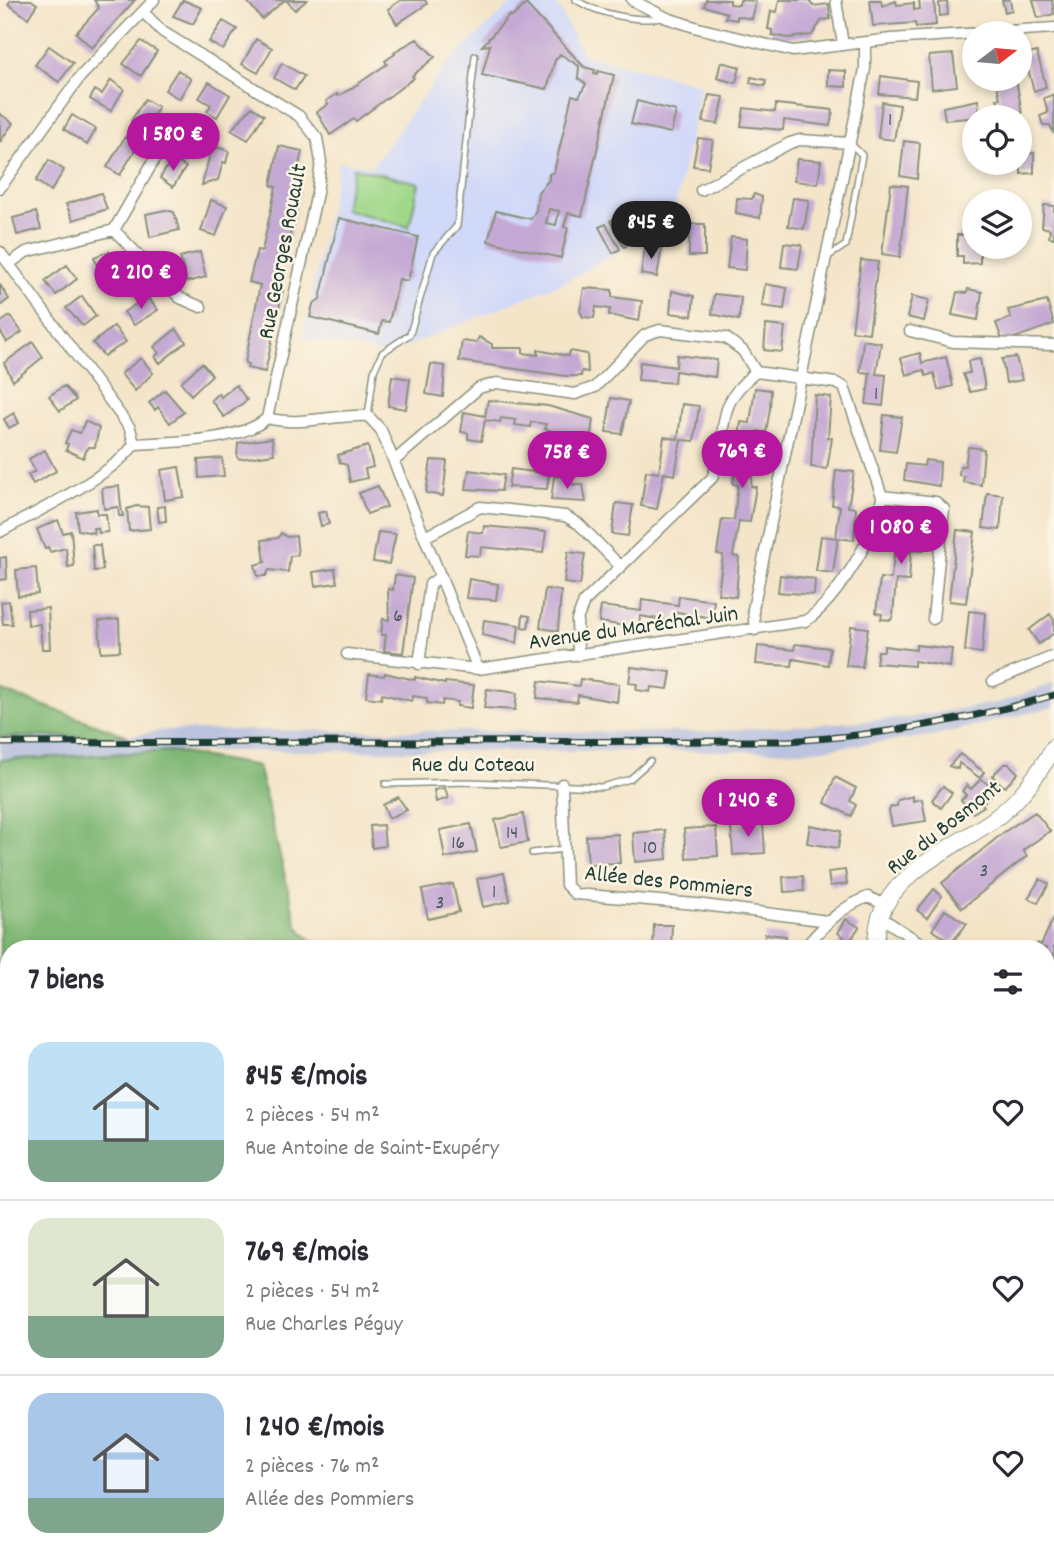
<!DOCTYPE html>
<html lang="fr">
<meta charset="utf-8">
<style>
:root{--surface:#fff;--page:#f2f2f3;--text:#2b2b33;--muted:#7c7c81;--line:#e1e1e2;--accent:#b5179e}
body{margin:0;font-family:Dekko,sans-serif;background:var(--page);color:var(--text);height:100vh;display:flex;flex-direction:column;font-size:26px;white-space:nowrap}
*{box-sizing:border-box;margin:0}
p{font-size:23px;color:var(--muted)}
.icon{flex:none;width:38px;height:38px;fill:none;stroke:currentColor;stroke-width:2;stroke-linecap:round;stroke-linejoin:round}
.map{position:relative;flex:1;overflow:hidden}
.drawer{position:absolute;left:0px;top:940px;width:1055px;height:625px;display:flex;flex-direction:column;background:var(--surface);border-radius:28px 28px 0 0;box-shadow:0 4px 10px #0003}
.drawer>*{flex:none}
.needle{width:46px;rotate:74deg}
.buttons{position:absolute;left:962px;top:21px;display:grid;gap:14px}
.buttons a{display:grid;place-items:center;width:70px;height:70px;border-radius:50%;background:var(--surface);box-shadow:0 4px 10px #0003;font-size:35px}
.price{position:absolute;translate:-50% -60px;padding:0 16px;border-radius:24px;background:var(--accent);color:#fff;font-size:23px;line-height:46px;filter:drop-shadow(0 2px 4px #0008)}
.price::after{content:'';position:absolute;left:50%;top:42px;width:21px;height:16px;margin-left:-10px;background:inherit;clip-path:polygon(0 0,100% 0,50% 100%)}
.price.selected{background:#222;color:#fff}
ul{padding:0;list-style:none}
li{display:flex;align-items:center;gap:21px;height:175px;padding:0 28px}
li+li{border-top:2px solid var(--line)}
li span{display:grid;place-items:center;flex:none;width:196px;height:140px;border-radius:21px;color:#555}
li>.icon{margin-inline-start:auto}
span .icon{width:84px;height:84px;fill:#fffc;stroke-width:1}
li b{font-size:30px}
h2{display:flex;justify-content:space-between;align-items:center;height:84px;padding:0 28px;font-size:30px}
.map>svg:first-child{display:block}
</style>
<div class="map">
<svg width="1054" height="1564" viewBox="0 0 1054 1564">
<rect width="100%" height="100%" fill="#fcf5e5"/>
<filter id="ink" filterUnits="userSpaceOnUse"><feTurbulence type="fractalNoise" baseFrequency=".0143" numOctaves="2"/><feDisplacementMap in="SourceGraphic" scale="14" xChannelSelector="R" yChannelSelector="G"/><feConvolveMatrix kernelMatrix="1 2 1 2 8 2 1 2 1" color-interpolation-filters="sRGB"/></filter>
<filter id="wash" filterUnits="userSpaceOnUse"><feTurbulence type="fractalNoise" baseFrequency=".00686" numOctaves="4" result="noise"/><feDisplacementMap in="SourceGraphic" scale="28" xChannelSelector="R" yChannelSelector="G"/><feGaussianBlur stdDeviation="1.57" result="paint"/><feColorMatrix in="noise" values="0 0 0 0 0 0 0 0 0 0 0 0 0 0 0 0 0 1.4 0 .05"/><feComposite in="paint" operator="in"/></filter>
<g filter="url(#wash)">
<rect width="100%" height="100%" fill="#f4e5c9"/>
<path fill="#d1d9f9" d="M515,0H555L583,55L701,84L673,219L567,281L388,354L303,338L339,162L372,166L447,64Z"/>
<path fill="#bbc3de" d="M1054,683V707L932,736L806,751H170L0,760V737L128,736L165,730L699,732L821,724L907,718L1001,702Z"/>
<path fill="#a0d88a" stroke="#608a5f" stroke-width="2" d="M354,168L419,183L409,227L344,209Z
M301,1556H439L435,1564H301Z"/>
<path fill="#80b876" stroke="#507a55" stroke-width="2" d="M0,690L128,736L0,737Z
M170,751L258,766L297,926L318,948H9V1556H301V1564H0V760Z
M459,1556H794L796,1564H468Z"/>
<g id="blocks">
<path fill="#c4a9d4" fill-rule="evenodd" d="M11,0H31L37,4L28,18L8,4Z
M94,0H135L92,48L76,33L99,8Z
M183,0L202,8L193,24L173,16Z
M246,0H285L262,19Z
M286,0H307L295,10Z
M401,0H425L427,4L397,24L388,9Z
M706,0H730V4L739,5L740,0L756,1L752,19L737,16V20L725,18L727,13L704,6Z
M779,0H808L813,6L829,4L830,19L822,20L812,35L788,38L772,35V30L768,29L771,11L777,12Z
M870,0H881L882,6L896,1L897,5L914,3V10L920,9L919,0H934L936,25L916,27L915,23L873,26Z
M1002,0H1010L1012,10L1005,12Z
M1033,0H1052L1054,14L1038,18Z
M947,2L948,15L940,16L939,3Z
M526,4L584,67L595,70L594,73L598,74V71L614,75L582,216L568,213L564,227L568,228L561,258L488,241L496,211L531,219L536,210L538,192L549,180V174L554,172L572,95L579,97L586,84L578,78L579,66L560,54L555,60L547,89L482,75L490,45L482,46L510,15L512,17ZM549,209L559,211L556,225L546,223Z
M223,21L237,29L223,50L209,42Z
M256,39L272,48L258,73L242,64Z
M417,39L435,57L412,76L414,78L356,121L354,119L330,135L317,112L328,104L326,101L337,94L338,96L349,90L387,64L385,61L395,54L394,52Z
M141,41L157,51L141,76L123,64Z
M49,46L73,63L59,82L35,65Z
M1037,52L1046,87L1034,91L1024,55Z
M953,54L957,86L932,89L929,56Z
M721,62L740,67L736,83L717,78Z
M282,63L304,76L295,90L274,78Z
M178,70L191,79L179,99L165,90Z
M828,70L846,71V87L828,86Z
M881,76L917,81L915,97L879,94Z
M751,77L766,80L765,86L750,83Z
M992,79H1016L1022,114L1004,117L997,99L1000,98L996,82L993,83Z
M111,80L124,89L111,111L90,99L95,90L102,94Z
M209,82L230,95L217,117L207,111L211,105L199,98Z
M1054,94V134L1050,125H1043L1040,116L1048,113L1044,98Z
M709,95L724,97L718,124L703,122Z
M145,99L158,107L146,131L131,121Z
M978,100L980,117L945,120L943,107Z
M637,101L676,111L671,133L631,124Z
M882,102L900,105L894,140L878,138Z
M776,104L833,110L830,126L784,120L783,130L741,126L744,108L775,112Z
M252,107L264,115L248,140L231,130Z
M0,114L13,123L0,142Z
M72,115L96,129L87,145L64,129Z
M125,137L138,145L120,175L107,167Z
M698,138L713,140L708,168L693,166Z
M904,141L920,143L917,179L900,176Z
M212,146L229,151L226,163L223,162L218,180L202,185Z
M279,146L302,151L294,190L300,191L285,256L279,254L272,287L283,290L265,372L247,368L248,364L245,363L260,285L249,282L257,250L262,251L276,187L271,185Z
M1034,153V173L1021,174V154Z
M172,159L186,167L173,187L160,178Z
M797,159L821,161L818,184L794,181Z
M49,160L64,170L51,191L36,181Z
M891,184L908,186L900,257L882,254Z
M101,193L107,209L73,220L66,204Z
M754,194L762,197L760,218L736,213L737,198L752,199Z
M793,198L809,200L804,229L788,226Z
M211,200L227,206L216,236L201,231Z
M1044,205L1054,206V238L1049,237L1050,229L1042,227Z
M638,206L652,231L645,235L630,209Z
M165,210L174,212L179,230L150,237L146,214Z
M36,212L41,229L17,235L13,218Z
M627,212L641,238L634,241L620,215Z
M339,218L418,237L408,281L399,279L389,322L382,321L379,334L310,317L313,304L320,299Z
M616,218L630,243L624,247L610,221Z
M606,224L620,249L613,253L599,227Z
M689,224H705V256H689Z
M957,235H975V247H980V263L963,264V256H957Z
M731,237L747,239L745,270L727,268Z
M784,243L802,245L798,269L781,267Z
M645,245L662,248L657,277L641,274Z
M109,251L118,277L103,283L94,257Z
M200,252L206,277L187,282L180,257Z
M861,260L878,262L869,333L852,331Z
M67,265L77,279L56,295L45,281Z
M765,284L787,288L784,309L762,306Z
M0,285L9,299L0,306Z
M584,288L612,290V297L642,301L639,321L609,315L610,309L596,307L594,318L583,317L580,311Z
M968,289L982,292L978,320L952,315L957,292L967,293Z
M672,291L694,296L692,316L670,313Z
M714,294L741,297L739,320L712,314Z
M82,296L96,316L83,326L66,308Z
M912,296L929,300L924,321L907,317Z
M147,297L158,310L134,325L124,312Z
M1047,301L1054,324L1003,342L996,323L1011,318L1008,310Z
M10,316L22,332L7,342L0,331V323Z
M766,325L785,327L782,352L764,350Z
M114,326L126,342L104,356L93,343Z
M176,329L186,342L160,363L155,357L159,353L154,347Z
M479,337L492,344V348H523V353L538,355V350L568,356L570,351L587,354L588,372L582,371L581,376H566L459,361L462,341L476,343Z
M863,340L881,343L876,374L886,375L883,406L866,404L870,373L860,372Z
M33,342L43,357L13,381L4,363Z
M920,353L922,363L946,357L953,386L938,390L934,373L926,376L924,370L906,375L901,358Z
M677,355L717,360L715,377L675,371L674,383L638,380L640,362L676,367Z
M1016,357L1022,380L1006,383L1002,359Z
M141,358L153,373L135,391L121,374Z
M980,359L985,389L970,392L963,374L970,373L968,361Z
M202,363L212,375L191,395L181,382Z
M431,364L445,366L443,397L426,394Z
M392,376L410,379L406,409L388,406Z
M236,385L247,400L224,417L211,400L218,393L221,397Z
M64,386L76,400L60,411L49,396Z
M755,388L771,390L770,408L766,433L758,431L755,441L751,486L756,487L750,522L739,521L736,538L733,556L739,557L736,597L718,594L723,555L717,554L722,519L734,520L738,485L733,484L741,422L750,423Z
M165,390L184,412L170,423L158,407L155,410L149,403Z
M815,395L831,397L828,437L832,438L827,469L811,467Z
M611,398L629,401L622,434L606,432Z
M488,400L548,406L593,419L590,442L545,429L546,424L531,422L530,427L515,425L516,420L501,418L500,422L485,420L481,441L468,439V433L461,432L464,412L485,416Z
M682,404L699,406L694,441L681,440L675,475L664,473L657,509L641,506L646,471L659,473L664,437L678,439Z
M14,413L19,423L9,428L4,419Z
M884,415L902,417L896,452L880,450Z
M85,421L99,428L95,447H88L83,458L66,450L68,444L65,443L71,430L80,433Z
M272,438L274,454L240,459L237,457L238,443Z
M368,446L373,467L365,469L367,478L350,482L347,465L340,463L338,455Z
M968,447L984,449L981,485L963,482L964,476L959,475L960,466H965Z
M45,450L56,471L33,484L28,475L35,471L29,459Z
M222,458L224,476L199,478L198,460Z
M431,460L447,461L443,496L426,493Z
M925,460L940,462L939,486L904,480L906,464L924,466Z
M179,467L184,497L165,500L161,470Z
M511,469L549,474L547,489L508,487Z
M469,470L504,475L501,491L466,489Z
M836,470L854,472L848,507L856,508L854,540L836,538L840,506L832,505Z
M560,476L569,479V484L583,485L586,502L551,500L554,477Z
M119,486L121,507L123,516H119L118,507L104,509L102,488Z
M378,486L387,507L367,514L359,493Z
M987,493L1003,495L1000,530L983,528Z
M616,503L633,505L628,536L612,534Z
M136,506L148,507L150,529L129,531L127,509Z
M165,506L166,521L159,522L157,507Z
M97,509V514H106L108,532L99,533L98,528H93L94,533L78,530L76,512Z
M326,511L329,524L321,526L318,513Z
M911,514L927,516L924,551L911,550L909,581L896,580L893,615L891,620L881,619L882,614L876,613L880,578L891,579L895,548L907,549Z
M58,520L63,533L71,531L74,566L68,567L66,548L50,552L48,547L45,549L37,529Z
M484,526L546,532L543,553L481,547L480,556L465,555L468,531L483,533Z
M957,530L975,532L966,603L949,601Z
M378,532L396,534L389,564L373,562Z
M281,533L287,537L296,536L298,555L290,556L288,572L269,570L266,576H258L255,565L265,562L262,540L278,538Z
M821,536L838,538L833,573L816,571Z
M92,545H100L103,570L94,571Z
M568,552L585,554L580,585L564,583Z
M6,557L7,579L0,580V558Z
M36,568L38,594L18,596L16,570Z
M335,569L337,583L315,586L313,572Z
M395,575L413,578L403,653L384,651L386,635H381L383,619L389,620L388,589L393,590Z
M780,575L815,579L814,595L778,592Z
M469,579L498,584L496,600L466,598Z
M545,589L561,591L558,631L540,628Z
M679,596L714,601L712,618L677,612L675,622L640,616L639,628L599,622L601,606L641,611L642,600L678,605Z
M9,601L12,624H3L1,602Z
M48,608L50,649H42L40,624L28,625L27,610Z
M969,611L985,613L982,653L965,651Z
M1050,614L1054,620V633L1039,644L1029,630Z
M523,615L530,616L528,628L522,627Z
M119,619L120,651L101,652L99,621Z
M484,620L519,625L517,643L482,635Z
M851,626L868,628L862,667L846,666Z
M795,644L830,648L828,665L793,659L792,666L756,664L758,646L794,650Z
M916,645L952,649L950,667L914,661V666L876,663L878,651H884V646L916,650Z
M631,667L671,672L668,689L651,687L650,692L636,690L637,684L629,683Z
M385,673L415,680V677L445,684V682L474,685L471,708L457,706L458,702L443,700L442,705L427,703V698L413,696L412,701L382,694L381,699L366,697L369,674L384,676Z
M580,679L619,684L617,702L578,695L577,702L537,698L539,681L579,686Z
M487,689L517,693L515,710L484,708Z
M960,754L984,772L980,778L959,763L958,769L949,766Z
M1004,764H1009L1018,773L1005,787L992,776Z
M835,777L856,788L850,801L856,805L851,816L825,803Z
M981,779L996,790L982,804L984,806L973,813L961,800L966,795L962,791L967,785L971,789Z
M943,786L952,793L941,808L932,800Z
M445,788L448,798L436,802L434,790Z
M913,796V801L922,799L926,821L892,826L889,811L891,807L897,806L898,800Z
M398,797L407,810L389,818L383,805Z
M1035,812L1050,831L1023,850L1027,856L962,908L942,883L1004,832Z
M523,814L528,842L501,847L495,820Z
M471,824L477,852L445,858L440,830Z
M763,824L765,853L733,855L731,826Z
M383,825L385,846L372,848L370,826Z
M810,825L841,831L838,848L807,843Z
M716,827L718,856L686,858L684,829Z
M665,830L667,859L635,862L633,833Z
M618,834L620,863L588,864L586,836Z
M845,870L847,884L830,886L828,872Z
M504,873L510,901L483,907L477,879Z
M803,876L804,891L784,892L783,877Z
M1040,879L1049,884L1038,903L1028,898Z
M453,884L459,912L428,919L422,890Z
M934,889L942,896L927,918L917,910Z
M945,910L967,924L952,942L932,930Z
M1054,917V977L1047,988L1054,992V1023L1046,1019V948H1034L1038,943L1041,945Z
M846,919L859,927L850,941L855,943L852,948H837L844,937L838,933Z
M654,925H672L671,948H653Z
M765,934L786,936L784,948L764,943Z
M1046,1061L1054,1065V1096L1046,1091Z
M1046,1165L1054,1168V1175L1046,1185Z"/>
</g>
</g>
<g filter="url(#ink)">
<use href="#blocks" fill-opacity="0" stroke="#8a917e" stroke-width="2"/>
<g fill="none" stroke-linecap="round" stroke-linejoin="round">
<defs>
<path id="lane" d="M576,0C598,14 637,22 663,18
M829,256L846,245L862,155L850,143
M368,416L374,371L382,353L410,334L433,253L457,226L475,56
M385,784L468,782L602,787L630,779L650,761
M532,853L564,849"/>
<path id="street" d="M632,0L667,18L698,28L793,51L891,39L1054,28
M836,0L843,45
M143,12L163,32L299,116L317,138L321,162L317,193L267,418
M0,188L80,77L154,0
M701,190L790,143L800,140L850,143
M114,230L165,141L184,129
M0,252L130,428L134,444C117,473 32,514 0,532
M9,264L26,252L114,230L180,298L201,307
M910,331L953,342L1054,345
M267,418C300,427 334,414 368,416L381,430L478,669
M134,444C168,442 242,442 267,418
M882,496L936,502L944,509L933,619
M425,537L480,507L565,516L579,524L621,567
M755,630L753,609L865,69V42
M347,654L478,669L805,621C834,605 880,529 882,496L844,387L836,383L756,372L743,351L726,338L660,330L645,335L595,387L575,394L497,383L479,388L394,461
M578,655L577,620L584,602L712,478C732,432 709,409 756,372
M419,664L430,584L441,576
M993,681L1054,656
M562,784L566,885L575,894L696,904L828,921
M880,917L928,948
M804,948C824,926 840,907 868,897L886,905
M1046,1040L1054,1045
M1046,1221L1054,1229
M1046,1284L1054,1281
M1046,1301L1054,1310"/>
<path id="secondary" d="M875,948C877,938 877,926 880,917C896,869 960,845 997,817C1021,799 1039,773 1054,747
M446,1564L449,1556"/>
</defs>
<use href="#lane" stroke="#8a917e" stroke-width="8"/>
<use href="#street" stroke="#8a917e" stroke-width="13"/>
<use href="#secondary" stroke="#8a917e" stroke-width="18"/>
<use href="#lane" stroke="#fff" stroke-width="5"/>
<use href="#street" stroke="#fff" stroke-width="10"/>
<use href="#secondary" stroke="#fff" stroke-width="16"/>
<defs>
<path id="rail" d="M0,743L787,741C878,736 966,721 1054,695"/>
</defs>
<use href="#rail" stroke="#1f3d34" stroke-width="7"/>
<use href="#rail" stroke="#fcf5e5" stroke-width="4.5" stroke-dasharray="13" stroke-linecap="butt"/>
</g>
</g>
<g text-anchor="middle" stroke-width="5" stroke-linejoin="round" paint-order="stroke">
<g font-size="19" fill="#48585c">
<text x="890" y="125">1</text>
<text x="876" y="399">1</text>
<text x="398" y="621">6</text>
<text x="512" y="838">14</text>
<text x="458" y="848">16</text>
<text x="650" y="853">10</text>
<text x="984" y="876">3</text>
<text x="494" y="897">1</text>
<text x="440" y="908">3</text>
</g>
<g font-size="23" fill="#1f3d34" stroke="#fcf5e5">
<text transform="translate(281 251) rotate(-79)" y="8">Rue Georges Rouault</text>
<text transform="translate(633 626) rotate(-8)" y="8">Avenue du Maréchal Juin</text>
<text x="473" y="771">Rue du Coteau</text>
<text transform="translate(943 826) rotate(-38)" y="8">Rue du Bosmont</text>
<text transform="translate(669 880) rotate(6)" y="8">Allée des Pommiers</text>
</g>
</g>
</svg>
<div class="buttons">
<a><svg class="needle" viewBox="-14 -14 28 28"><path d="M0-13l5 13h-10z" fill="#e53935"/><path d="M0 13l5-13h-10z" fill="#7c7c81"/></svg></a>
<a><svg class="icon" aria-label="locate" viewBox="0 0 24 24"><circle cx="12" cy="12" r="6"/><path d="M12 2v4M12 18v4M2 12h4M18 12h4"/></svg></a>
<a><svg class="icon" aria-label="layers" viewBox="0 0 24 24"><path d="M12 4l9 5-9 5-9-5zM3 14l9 5 9-5"/></svg></a>
</div>
<b class="price" style="left:173px;top:173px">1 580 €</b>
<b class="price selected" style="left:651px;top:261px">845 €</b>
<b class="price" style="left:141px;top:311px">2 210 €</b>
<b class="price" style="left:742px;top:490px">769 €</b>
<b class="price" style="left:567px;top:491px">758 €</b>
<b class="price" style="left:901px;top:566px">1 080 €</b>
<b class="price" style="left:748px;top:839px">1 240 €</b>
<section class="drawer">
<h2>7 biens<svg class="icon" aria-label="filters" viewBox="0 0 24 24"><path d="M4 7h16M4 17h16"/><circle cx="9" cy="7" r="2"/><circle cx="15" cy="17" r="2"/></svg></h2>
<ul>
<li><span style="background:linear-gradient(#bfe0f5 70%,#7fa58c 0)"><svg class="icon" aria-label="home" viewBox="0 0 24 24"><path d="M3 11l9-7 9 7M6 9v11h12V9"/></svg></span><div><b>845 €/mois</b><p>2 pièces · 54 m²</p><p>Rue Antoine de Saint-Exupéry</p></div><svg class="icon" aria-label="heart" viewBox="0 0 24 24"><path d="M12 20l-8-8c-3-5 5-10 8-4 3-6 11-1 8 4z"/></svg></li>
<li><span style="background:linear-gradient(#dfe7d0 70%,#7fa58c 0)"><svg class="icon" aria-label="home" viewBox="0 0 24 24"><path d="M3 11l9-7 9 7M6 9v11h12V9"/></svg></span><div><b>769 €/mois</b><p>2 pièces · 54 m²</p><p>Rue Charles Péguy</p></div><svg class="icon" aria-label="heart" viewBox="0 0 24 24"><path d="M12 20l-8-8c-3-5 5-10 8-4 3-6 11-1 8 4z"/></svg></li>
<li><span style="background:linear-gradient(#a9c7e8 75%,#7fa58c 0)"><svg class="icon" aria-label="home" viewBox="0 0 24 24"><path d="M3 11l9-7 9 7M6 9v11h12V9"/></svg></span><div><b>1 240 €/mois</b><p>2 pièces · 76 m²</p><p>Allée des Pommiers</p></div><svg class="icon" aria-label="heart" viewBox="0 0 24 24"><path d="M12 20l-8-8c-3-5 5-10 8-4 3-6 11-1 8 4z"/></svg></li>
</ul>
</section>
</div>
